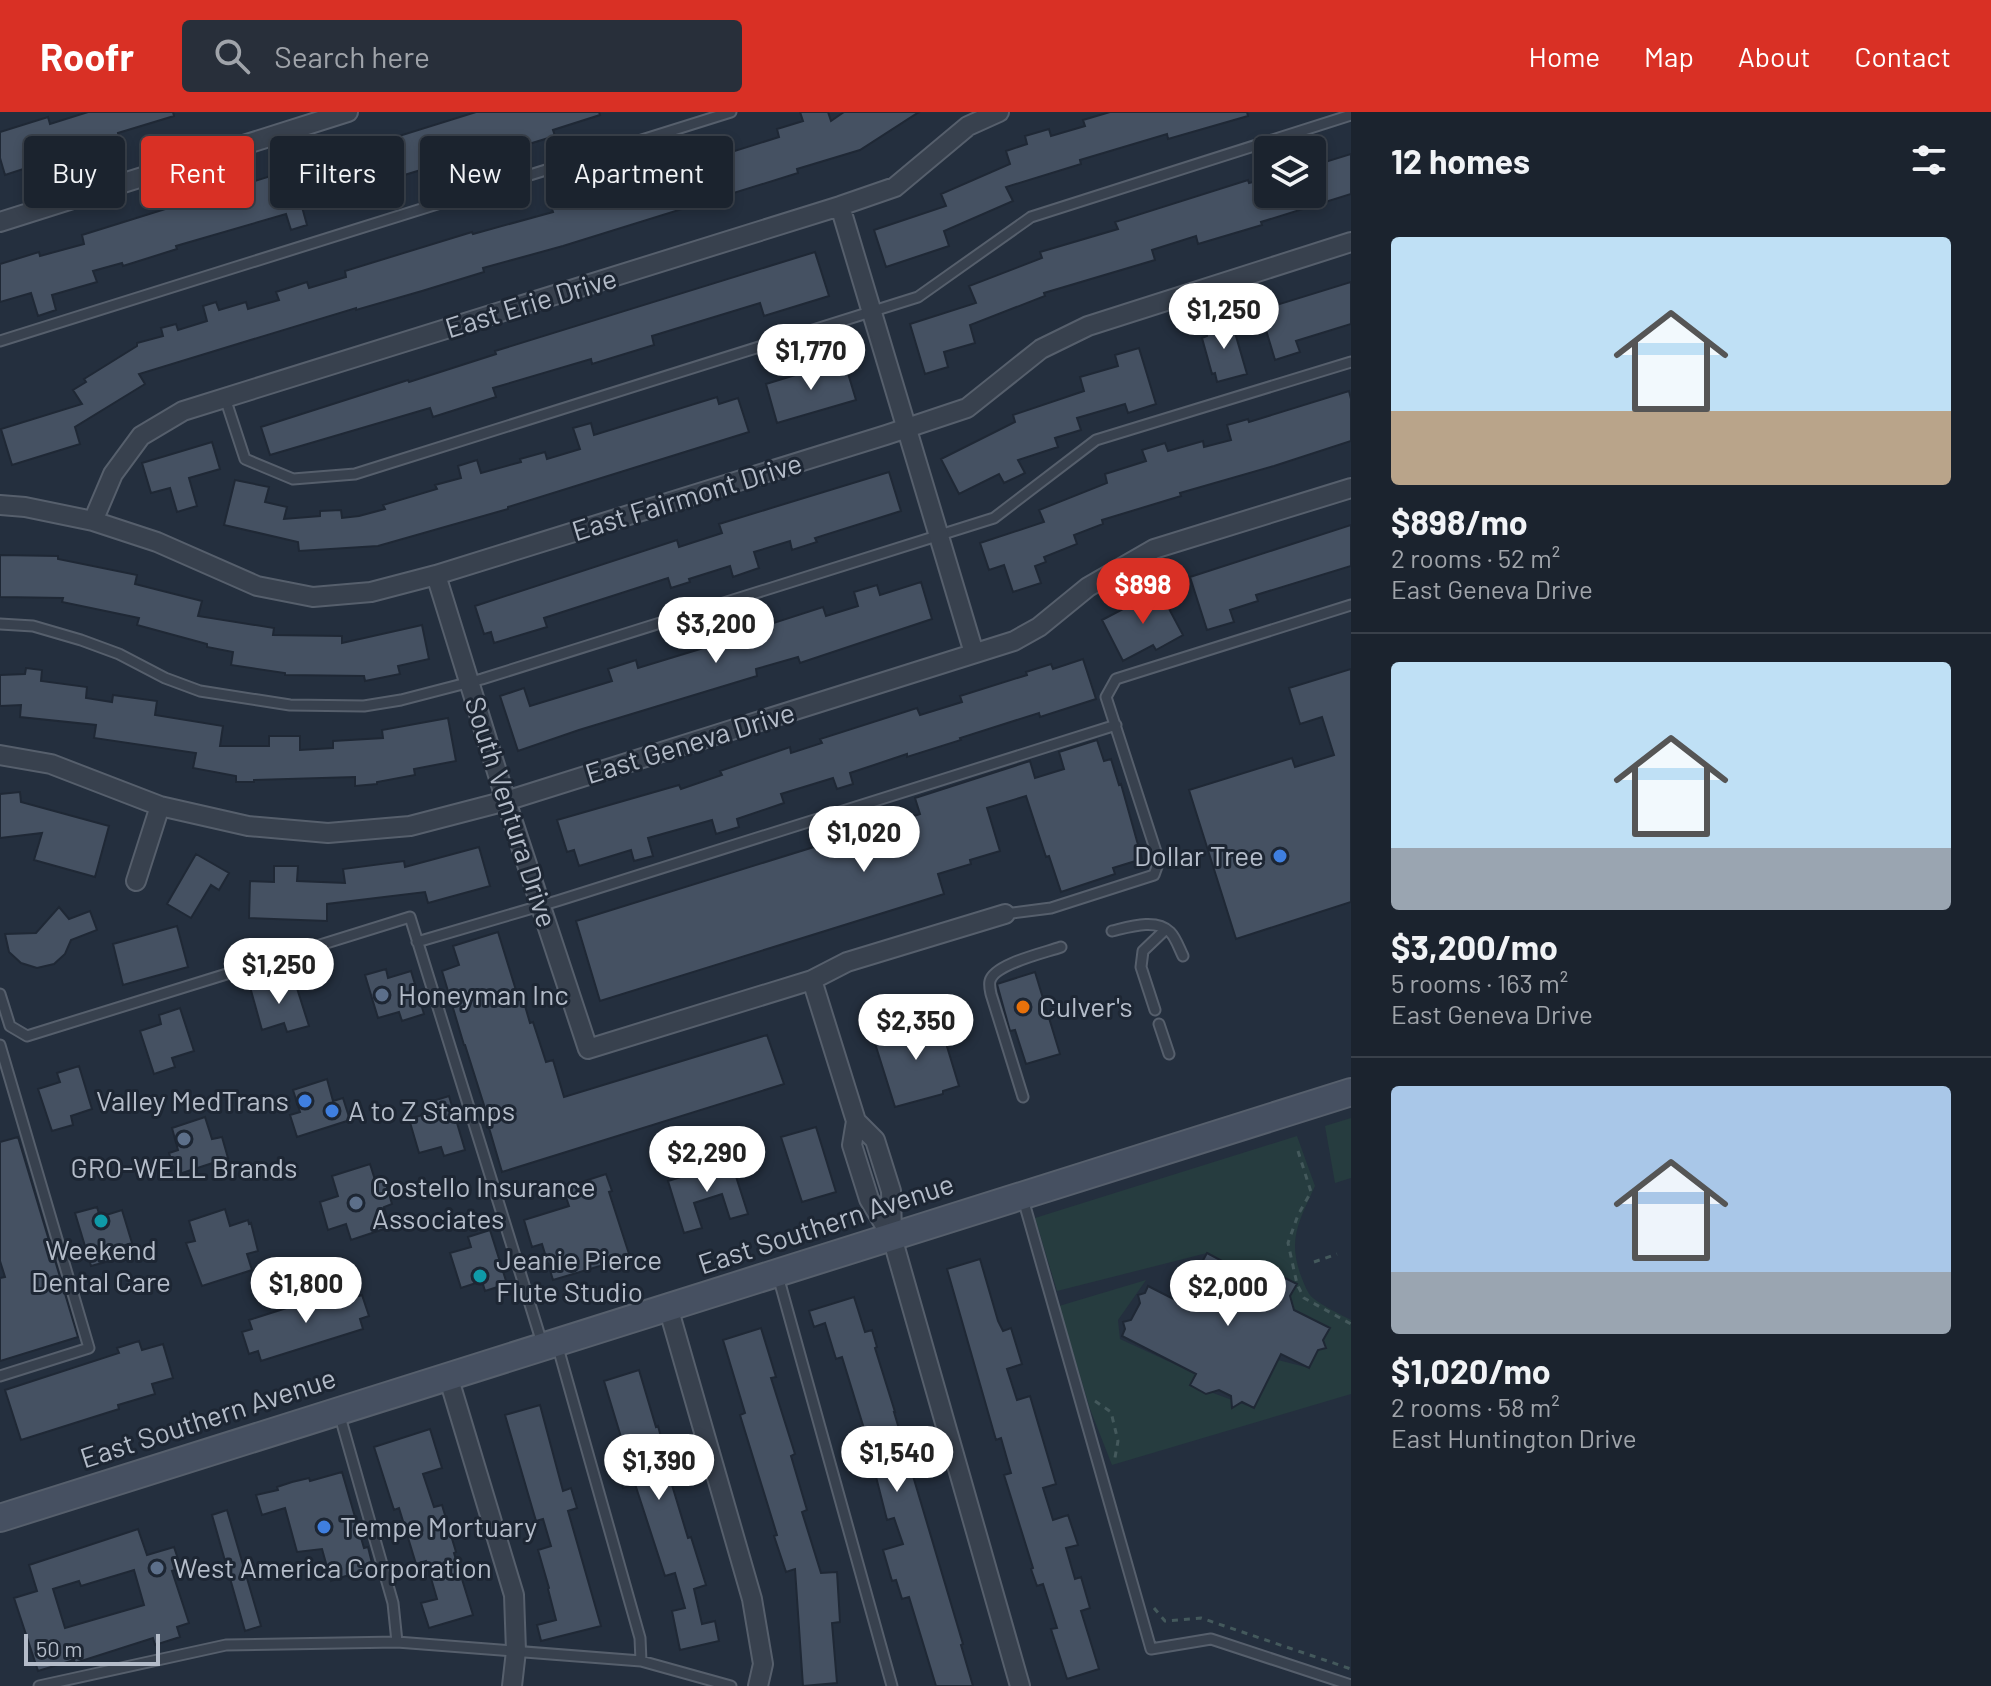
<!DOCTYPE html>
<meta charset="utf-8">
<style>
:root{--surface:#1b232e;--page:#282f3a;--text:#f1f3f6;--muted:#a0a4aa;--line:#39404a;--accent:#d93025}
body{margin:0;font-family:Barlow,sans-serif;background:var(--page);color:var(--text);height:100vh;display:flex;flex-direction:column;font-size:30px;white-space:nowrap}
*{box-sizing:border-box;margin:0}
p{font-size:26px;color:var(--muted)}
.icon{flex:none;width:44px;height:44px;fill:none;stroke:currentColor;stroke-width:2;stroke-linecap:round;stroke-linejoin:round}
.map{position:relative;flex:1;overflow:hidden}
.panel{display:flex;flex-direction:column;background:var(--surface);width:640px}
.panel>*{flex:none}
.hud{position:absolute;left:24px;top:24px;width:760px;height:72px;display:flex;gap:16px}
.fabs{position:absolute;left:1254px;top:24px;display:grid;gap:16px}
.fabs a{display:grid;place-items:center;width:72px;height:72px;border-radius:8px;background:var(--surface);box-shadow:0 4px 12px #0003,0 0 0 2px var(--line);font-size:40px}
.scale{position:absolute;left:24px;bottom:20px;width:136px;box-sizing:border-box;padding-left:8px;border:4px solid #b4bcc9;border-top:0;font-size:22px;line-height:28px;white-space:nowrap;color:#b4bcc9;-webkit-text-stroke:6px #1d2633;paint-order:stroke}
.price{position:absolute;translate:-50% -68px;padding:0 18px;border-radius:28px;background:#fff;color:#222;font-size:26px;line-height:52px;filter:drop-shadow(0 2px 4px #0008)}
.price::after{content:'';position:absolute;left:50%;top:48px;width:24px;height:18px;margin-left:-12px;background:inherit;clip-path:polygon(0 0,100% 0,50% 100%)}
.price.selected{background:var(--accent);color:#fff}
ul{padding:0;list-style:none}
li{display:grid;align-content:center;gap:16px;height:424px;padding:0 40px}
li+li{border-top:2px solid var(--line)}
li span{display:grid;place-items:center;height:248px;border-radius:8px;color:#555}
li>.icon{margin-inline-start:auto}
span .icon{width:144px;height:144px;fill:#fffc;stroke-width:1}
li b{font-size:34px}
h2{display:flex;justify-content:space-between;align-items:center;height:96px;padding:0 40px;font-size:34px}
.chip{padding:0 28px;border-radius:8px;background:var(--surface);box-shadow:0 4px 12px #0003,0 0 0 2px var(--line);font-size:28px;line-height:72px}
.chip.selected{background:var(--accent);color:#fff}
header{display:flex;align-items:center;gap:48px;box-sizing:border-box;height:112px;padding:0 40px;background:var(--accent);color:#fff}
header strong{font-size:38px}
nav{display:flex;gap:44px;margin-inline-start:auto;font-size:28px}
.search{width:560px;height:72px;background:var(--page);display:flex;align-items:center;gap:20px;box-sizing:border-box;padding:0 28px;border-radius:8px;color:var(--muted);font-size:30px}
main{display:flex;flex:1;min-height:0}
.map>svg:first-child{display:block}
</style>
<header>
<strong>Roofr</strong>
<div class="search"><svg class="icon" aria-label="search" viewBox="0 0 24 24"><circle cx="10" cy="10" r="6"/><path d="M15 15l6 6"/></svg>Search here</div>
<nav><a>Home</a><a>Map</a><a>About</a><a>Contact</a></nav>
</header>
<main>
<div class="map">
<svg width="1351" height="1574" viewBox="0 0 1351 1574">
<rect width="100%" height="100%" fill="#242f3e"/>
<path fill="#263c3f" d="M1351,1006V1066L1335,1071L1325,1014Z
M1297,1024L1315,1074C1300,1108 1287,1126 1301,1164C1304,1171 1307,1181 1313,1186C1324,1195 1338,1201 1351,1208V1282L1112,1353L1090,1297L1059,1194L1146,1168L1118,1208L1120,1227L1196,1262L1191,1273L1254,1296L1278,1248L1309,1256L1330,1217L1294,1198L1290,1184L1296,1172L1251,1148L1235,1156L1207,1141L1057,1179L1035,1106Z"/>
<path fill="#455162" stroke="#1f2835" stroke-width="2" fill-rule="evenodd" d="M88,0H173L174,4L118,21L119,26L5,63L0,46V20L48,5L50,12Z
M476,0H599L600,3L553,18L555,24L493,43L494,45L470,52L467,44L388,68L394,86L378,91L373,73L302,95L307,113L291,118L286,102L176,134L177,137L123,154L122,151L93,159L97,170L52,183L56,198L38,204L31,181L0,190V152L39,140L40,144L84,132L82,123Z
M800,0H828L831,9L844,0H919L860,38L797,57L798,61L563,134L483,156L484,160L422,179L356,198V196L139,262L145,272L75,315L80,332L12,353L1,317L82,292L73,278L86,270L84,267L137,234V231L163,224L161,216L176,212L178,218L207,209L203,194L216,190L219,198L246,190L248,197L279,188L276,180L307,170L309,176L346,165L345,159L472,120L473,122L553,100L551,94L624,72L623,66L647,59L649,67L694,54L693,52L779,25L777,17L803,9Z
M1110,0H1247L1248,4L1168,27L1167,22L1080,48L1081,52L1006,75L1013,89L944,119L949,134L886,155L874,118L946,94L941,82L1010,52L1006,39L1027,32L1025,24L1049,17L1051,24L1085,14L1083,8Z
M1351,42V82L1261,110L1262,113L1198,132L1196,124L1152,138L1155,148L1044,181L1045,184L970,213L975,231L944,240L948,255L925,262L910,212L976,191L969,174L1042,146L1040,140L1118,117L1115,110L1248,68L1249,71L1268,66V82H1312V54Z
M815,140L829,184L764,204L760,191L652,224L654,233L592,252L591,247L493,276L496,285L433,305L430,296L270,343L261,315L408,268L409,270L496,242L495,239Z
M1351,170V212L1296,229L1300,240L1275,248L1260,198Z
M1231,207L1247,262L1217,270L1215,261L1212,262L1202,226L1207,224L1204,215Z
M1139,236L1156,292L1128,301L1125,292L1077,306L1081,318L1055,326L1058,335L1018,348L1025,361L1004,371L999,362L959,382L941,347L1015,310L1013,303L1084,279L1080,265L1118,254L1115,243Z
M844,248L856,288L777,311L766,272Z
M1349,279L1351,287V329L1274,354L1180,381L1181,384L1102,408L1103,412L1074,423L1077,432L1044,445L1046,450L1035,454L1041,471L1013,480L1004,453L989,458L980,431L1044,410L1039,398L1107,371L1105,362L1146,349L1142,338L1165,331L1168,339L1203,329L1204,335L1231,328L1227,313L1248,307L1249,310Z
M717,285L719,292L738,286L749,320L508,395V397L378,434L299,439L298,430L224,413L235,368L269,375L265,390L287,395L284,407L320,404V399L341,398L342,406L359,404L385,397L383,393L437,377L435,373L461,366L458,354L477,348L481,361L521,350L520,347L545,340L547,347L580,337L573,316L591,311L594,323Z
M212,330L220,357L189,366L197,394L177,400L170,376L151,381L142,351Z
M889,360L901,399L815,426L817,430L792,438L790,429L754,440L759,456L733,465L730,454L689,467L690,470L671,476L668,466L544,506L547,515L494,531L491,520L484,522L475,494L677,428L679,435L722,421L719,412Z
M1351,413V454L1256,483L1258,489L1230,498L1234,510L1207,518L1190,465Z
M0,443L58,444V447L137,463L135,472L202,489L198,504L274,516L273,523L342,524V531L422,513L429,547L398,554L400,562L365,569L364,564L285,563V561L231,553L233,540L207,535V532L137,513L139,506L62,490L63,486L0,485Z
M921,470L932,507L800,551L798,545L756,557L757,564L579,618L518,639L500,584L524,576L530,594L612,569L608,557L636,548L638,556L723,530L719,518L744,511L746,520L823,495L826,504L858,494L854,480L877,473L880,483Z
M1159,478L1183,523L1156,538L1153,533L1123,549L1102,508Z
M1083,547L1096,587L1040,605L1039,601L960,626L961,628L907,645V642L850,661L853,672L837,677L833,666L781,682L784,691L737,707L739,715L716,722L712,708L648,726L653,744L634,749L631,738L579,754L574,738L567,740L557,708L679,673L681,677L722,663L720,659L790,635L791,641L822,631L820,627L917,596L920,603L962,590L960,584L1027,563L1026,560L1051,552L1053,557Z
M26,556L42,558L41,569L87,575L86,586L112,590L113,583L157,589L155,603L223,614L220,634H269V624H300V638L333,636V629L383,626L382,618L448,606L456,649L414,657L415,663L377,670V672L355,674V665L254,668V670H236V664L193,656L196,641L94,626L96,613L20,605L21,593L0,594V563L25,562Z
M1351,557V790L1236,827L1189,678L1292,646L1295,655L1334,643L1322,605L1300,612L1289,576Z
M1097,628L1104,649L1111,647L1119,673L1121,672L1142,747L1113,756L1115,762L1061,780L1049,744L1046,745L1026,684L987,696L1000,739L970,748L971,752L938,762L944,782L600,889L576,809L920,702L915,686L1030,649L1035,666L1064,657L1059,640Z
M20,680L21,690L109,714L95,765L34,748L42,721L0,726V682Z
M479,735L490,774L428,791L425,780L327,792V809L249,806L250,769L274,770V754H298L297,769L345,771L343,757L404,749L405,755Z
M196,742L229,761L219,778L211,773L191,806L167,792Z
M59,795L69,807L90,799L97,818L71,828L65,842L54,852L37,856L21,851L9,840L5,822L36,821Z
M177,814L188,855L123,873L113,832Z
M498,820L519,888L523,887L530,911L533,910L546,950L553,948L564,985L767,923L784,972L502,1060L487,1009H489L465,933H464L442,859L459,853L453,834Z
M386,857L388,866L411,859L424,902L402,909L399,900L378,906L365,863Z
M1035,860L1060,942L1026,952L1015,918L1010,919L997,872Z
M271,868L273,877L295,870L309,914L287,920L284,911L262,918L250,875Z
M180,896L194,939L172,946L175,955L154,962L140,919L161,912L159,903Z
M938,905L959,974L943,979V982L895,995L873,925Z
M79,954L92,997L71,1004L73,1013L52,1019L38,977L60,970L57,961Z
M327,967L333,989L343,986L350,1008L297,1025L290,1003L300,1000L293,978Z
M449,984L465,1038L444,1044L441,1035L419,1041L409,1007L429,1001L426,991Z
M205,1005L212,1027L222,1025L228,1046L176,1063L169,1041L178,1038L172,1016Z
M816,1015L836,1080L802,1090L781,1025Z
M18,1025L78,1225L0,1249V1166L5,1165L0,1149V1030Z
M731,1049L748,1102L730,1107L722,1082L694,1091L702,1116L684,1121L668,1069Z
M370,1052L376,1071L385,1069L392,1092L384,1095L390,1115L351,1128L346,1112L328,1118L320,1090L338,1084L332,1064Z
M606,1062L612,1079L609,1080L630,1145L553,1168L542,1132L532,1135L524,1108L569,1094L563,1076Z
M97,1095L100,1105L122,1098L132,1131L110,1138L113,1148L91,1154L75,1101Z
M225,1097L230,1114L248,1108L249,1112L251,1111L258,1139L247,1142L252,1158L202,1174L186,1131L195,1129L189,1109Z
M490,1118L507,1172L485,1179L482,1169L461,1176L450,1141L471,1135L468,1125Z
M1207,1141L1235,1156L1253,1150L1297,1172L1290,1184L1294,1198L1330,1216L1323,1228L1326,1236L1318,1238L1309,1256L1281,1242L1254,1296L1242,1290L1232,1296L1231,1284L1219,1278L1206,1282L1190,1273L1196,1262L1122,1224L1125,1217L1123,1210L1131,1208L1140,1191L1138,1183L1145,1181L1148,1174L1181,1191L1190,1173L1188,1165L1195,1163Z
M980,1147L998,1209L1003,1219L1011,1216L1022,1252L1007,1257L1017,1288L1030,1284L1056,1372L1043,1376L1053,1408L1068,1403L1078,1433L1066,1436L1075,1467L1081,1465L1090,1496L1081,1499L1099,1557L1067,1567L1051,1517L1057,1516L1043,1472L1037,1474L1031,1457L1033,1456L1004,1363L1011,1361L1001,1326L996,1328L947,1157Z
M349,1176L352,1186L362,1183L369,1204L360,1207L363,1217L261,1249L258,1239L249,1242L242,1220L252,1217L249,1208Z
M854,1185L865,1220L872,1218L877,1235L875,1236L895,1300H894L963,1532L961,1533L973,1574H936L909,1485L902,1487L896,1468L892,1469L883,1438L903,1432L894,1406L887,1408L872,1349L858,1353L852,1335L860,1332L857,1323L865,1320L842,1245L836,1247L825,1211L814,1215L809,1199Z
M761,1216L776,1265L771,1266L795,1342L791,1344L807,1398L802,1400L821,1461L837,1460L840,1510L832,1511L837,1571L803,1574L795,1457L786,1460L774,1424L777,1423L740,1303L745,1301L723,1228Z
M139,1229L142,1238L163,1232L173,1266L152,1272L155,1282L118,1293L119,1297L21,1328L5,1278L119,1241L117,1236Z
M639,1258L656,1315L658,1314L671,1362L669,1363L688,1426L691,1425L706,1473L694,1477L702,1512L715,1509L719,1529L680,1538L672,1499L685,1496L675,1461L665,1464L635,1372L623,1376L617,1355L625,1353L618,1325H621L604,1269Z
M540,1293L563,1379L571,1376L577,1396L568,1399L601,1514L541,1529L537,1513L556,1508L548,1477L549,1476L538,1438L551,1434L543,1407L536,1409L505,1303Z
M430,1317L442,1356L423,1362L434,1395L442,1393L456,1440L454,1441L473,1503L429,1516L421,1491L437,1487L426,1449L416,1452L399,1396L394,1398L374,1335Z
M342,1360L364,1436L368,1435L373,1455L331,1469L322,1437L297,1440L285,1396L262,1403L256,1383L278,1378L277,1375L292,1370L309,1366L310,1369Z
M227,1398L261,1514L245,1519L212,1403Z
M138,1417L147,1443L174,1435L181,1456L172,1459L189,1511L177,1515L180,1525L155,1533L153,1526L75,1551L74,1548L38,1559L14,1486L37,1479L29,1453ZM134,1458L144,1493L65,1516L53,1477L79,1469L81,1474Z"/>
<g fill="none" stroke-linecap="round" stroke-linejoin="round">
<defs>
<path id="service" d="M0,229L731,0
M225,286L245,347L293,367L355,362L918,185L1031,105L1351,3
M0,512L33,514L81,528L119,542L165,566L200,579L290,593L364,594L401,588L482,567L994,406L1096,328L1351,250
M1005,802L1051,796L1154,763L1159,749L1106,585L1116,567L1351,493
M1112,819C1129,815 1156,806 1170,820C1176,826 1179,836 1183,844
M417,830L557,789L1116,613
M0,882L10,914L27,924L410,805L542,1231
M1155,898L1141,855L1143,839L1166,817
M1159,912L1169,942
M0,933L89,1236L0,1264
M1023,985L991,882C990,877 989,873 990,869C994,852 1044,841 1061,835
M1023,1087L1151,1537L1211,1527L1351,1573
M778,1164L892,1574
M557,1232L640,1526L641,1549
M339,1301L393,1491L397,1530
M39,1574L226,1533L397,1530L641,1549L731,1574"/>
<path id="minor" d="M840,94L974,541
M0,110L348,0
M0,393L25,395L93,409L157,430L257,474L313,485L371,480L436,463L886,323L967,296L1041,237L1088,214L1351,130
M93,409L113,362L141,324L183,299L840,94L895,75L968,14L999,0
M436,463L506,689L588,937L812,868L847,850L1005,802
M0,643L51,652L160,694L248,714L328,721L410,714L506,689L1014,529L1039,515L1088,475L1154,437L1351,376
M136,769L160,694
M812,868L856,1009L852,1033L869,1087L892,1125
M856,1009L875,1028L891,1079L892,1125L1020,1574
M668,1195L752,1487L763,1552L758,1574
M448,1264L514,1483L516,1539L512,1574"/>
<path id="secondary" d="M0,1406L1351,980"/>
</defs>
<use href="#service" stroke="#565f6c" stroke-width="13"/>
<use href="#minor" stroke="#565f6c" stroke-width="22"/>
<use href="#secondary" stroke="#565f6c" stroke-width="30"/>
<path stroke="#44595c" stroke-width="3" stroke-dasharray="6 6" stroke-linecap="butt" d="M1298,1039L1311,1080L1298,1103L1288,1131L1297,1172L1304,1186L1351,1212
M1314,1150L1337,1142
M1095,1289L1111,1300L1118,1329L1114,1351
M1154,1496L1165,1509L1201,1506L1351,1557"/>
<use href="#service" stroke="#38414e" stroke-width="9"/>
<use href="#minor" stroke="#38414e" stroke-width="18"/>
<use href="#secondary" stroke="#465061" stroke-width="26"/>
</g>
<g fill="#3f7fe0" stroke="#1d2633" stroke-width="3">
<circle cx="1280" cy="744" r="8"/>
<circle cx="305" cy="989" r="8"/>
<circle cx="332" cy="999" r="8"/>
<circle cx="324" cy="1415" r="8"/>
</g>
<g fill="#5c6f8a" stroke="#1d2633" stroke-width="3">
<circle cx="382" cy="883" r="8"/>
<circle cx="184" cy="1027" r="8"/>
<circle cx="356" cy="1091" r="8"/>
<circle cx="157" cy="1456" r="8"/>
</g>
<circle fill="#e8710a" stroke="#1d2633" stroke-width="3" cx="1023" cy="895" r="8"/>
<g fill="#0f9aa8" stroke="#1d2633" stroke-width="3">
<circle cx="101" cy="1109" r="8"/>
<circle cx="480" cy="1164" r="8"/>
</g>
<g text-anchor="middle" stroke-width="6" stroke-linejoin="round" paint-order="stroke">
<g font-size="28" fill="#b4bcc9" stroke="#1d2633">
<text transform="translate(531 191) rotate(-17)" y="10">East Erie Drive</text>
<text transform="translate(687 385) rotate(-17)" y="10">East Fairmont Drive</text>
<text transform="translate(690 631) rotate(-17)" y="10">East Geneva Drive</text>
<text transform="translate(511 700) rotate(72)" y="10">South Ventura Drive</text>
<text transform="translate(826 1112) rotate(-18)" y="10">East Southern Avenue</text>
<text transform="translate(208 1306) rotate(-18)" y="10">East Southern Avenue</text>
</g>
<g font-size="28" fill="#b4bcc9" stroke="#1d2633" text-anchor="start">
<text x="1264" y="754" text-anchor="end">Dollar Tree</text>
<text x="398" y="893">Honeyman Inc</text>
<text x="1039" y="905">Culver's</text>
<text x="289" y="999" text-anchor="end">Valley MedTrans</text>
<text x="348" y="1009">A to Z Stamps</text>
<text x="184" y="1066" text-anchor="middle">GRO-WELL Brands</text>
<text x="372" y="1085">Costello Insurance<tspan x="372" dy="32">Associates</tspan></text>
<text x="101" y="1148" text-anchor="middle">Weekend<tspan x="101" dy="32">Dental Care</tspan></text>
<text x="496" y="1158">Jeanie Pierce<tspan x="496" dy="32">Flute Studio</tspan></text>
<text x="340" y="1425">Tempe Mortuary</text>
<text x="173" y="1466">West America Corporation</text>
</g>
</g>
</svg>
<div class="fabs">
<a><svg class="icon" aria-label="layers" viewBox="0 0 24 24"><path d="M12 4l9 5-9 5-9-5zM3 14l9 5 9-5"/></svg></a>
</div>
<div class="scale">50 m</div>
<b class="price" style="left:1224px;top:239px">$1,250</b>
<b class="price" style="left:811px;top:280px">$1,770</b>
<b class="price selected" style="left:1143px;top:514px">$898</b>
<b class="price" style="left:716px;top:553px">$3,200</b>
<b class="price" style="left:864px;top:762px">$1,020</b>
<b class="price" style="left:279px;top:894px">$1,250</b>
<b class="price" style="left:916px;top:950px">$2,350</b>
<b class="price" style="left:707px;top:1082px">$2,290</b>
<b class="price" style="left:306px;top:1213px">$1,800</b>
<b class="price" style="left:1228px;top:1216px">$2,000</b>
<b class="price" style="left:897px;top:1382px">$1,540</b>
<b class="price" style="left:659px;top:1390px">$1,390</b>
<div class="hud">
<a class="chip">Buy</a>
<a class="chip selected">Rent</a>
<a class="chip">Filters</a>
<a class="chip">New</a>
<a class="chip">Apartment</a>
</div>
</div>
<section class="panel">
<h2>12 homes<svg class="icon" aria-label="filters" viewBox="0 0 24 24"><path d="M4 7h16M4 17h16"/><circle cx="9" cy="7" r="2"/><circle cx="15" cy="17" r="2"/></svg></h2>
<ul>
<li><span style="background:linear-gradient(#bfe0f5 70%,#b9a48a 0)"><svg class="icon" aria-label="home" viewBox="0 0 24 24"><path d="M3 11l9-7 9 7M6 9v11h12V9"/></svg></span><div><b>$898/mo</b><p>2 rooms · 52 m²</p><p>East Geneva Drive</p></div></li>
<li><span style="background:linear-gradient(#bfe0f5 75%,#9aa5b1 0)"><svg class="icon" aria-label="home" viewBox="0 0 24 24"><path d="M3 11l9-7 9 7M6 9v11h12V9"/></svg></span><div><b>$3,200/mo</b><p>5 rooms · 163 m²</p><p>East Geneva Drive</p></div></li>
<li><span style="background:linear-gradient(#a9c7e8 75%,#9aa5b1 0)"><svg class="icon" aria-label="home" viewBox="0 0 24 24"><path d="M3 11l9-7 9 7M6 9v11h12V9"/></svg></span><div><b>$1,020/mo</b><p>2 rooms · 58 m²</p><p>East Huntington Drive</p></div></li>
</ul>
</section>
</main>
